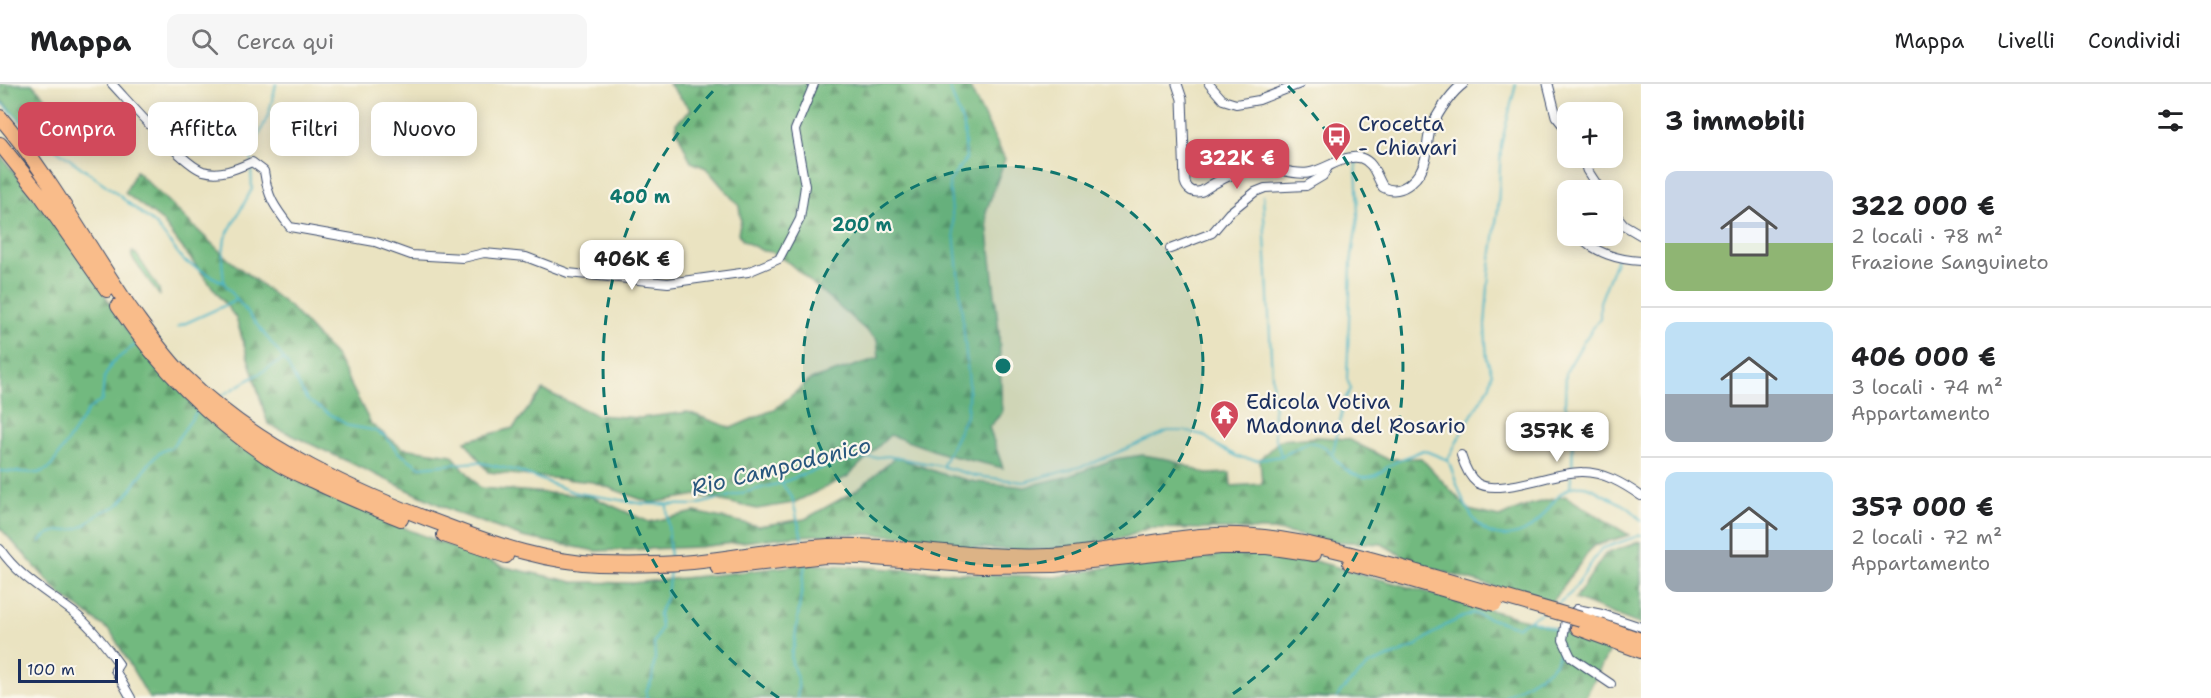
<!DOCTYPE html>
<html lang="it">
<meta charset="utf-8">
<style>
:root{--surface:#fff;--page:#f6f6f6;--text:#202124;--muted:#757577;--line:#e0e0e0;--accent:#d1495b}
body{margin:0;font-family:"Shantell Sans",sans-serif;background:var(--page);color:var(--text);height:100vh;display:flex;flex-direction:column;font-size:22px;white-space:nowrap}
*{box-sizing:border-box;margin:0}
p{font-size:20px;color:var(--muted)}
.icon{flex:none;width:33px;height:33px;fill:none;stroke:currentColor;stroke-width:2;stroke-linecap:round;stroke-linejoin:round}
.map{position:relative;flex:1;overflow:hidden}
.details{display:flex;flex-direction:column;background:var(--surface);width:570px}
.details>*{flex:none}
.guide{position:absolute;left:18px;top:18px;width:570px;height:54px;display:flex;gap:12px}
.fabs{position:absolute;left:1557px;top:18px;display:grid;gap:12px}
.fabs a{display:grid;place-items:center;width:66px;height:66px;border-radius:12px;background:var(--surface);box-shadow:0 3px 15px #0003;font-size:30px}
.scale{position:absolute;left:18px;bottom:15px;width:100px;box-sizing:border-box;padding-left:6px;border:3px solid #1b2f5e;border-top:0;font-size:16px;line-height:21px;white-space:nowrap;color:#1b2f5e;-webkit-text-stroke:4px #fbf7ec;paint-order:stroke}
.price{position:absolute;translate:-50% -51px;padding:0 14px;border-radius:12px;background:#fff;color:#222;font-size:20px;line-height:39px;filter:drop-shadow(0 2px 3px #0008)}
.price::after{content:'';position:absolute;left:50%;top:36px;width:18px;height:14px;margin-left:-9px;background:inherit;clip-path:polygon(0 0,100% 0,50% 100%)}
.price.current{background:var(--accent);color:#fff}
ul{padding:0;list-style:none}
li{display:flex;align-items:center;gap:18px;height:150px;padding:0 24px}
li+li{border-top:2px solid var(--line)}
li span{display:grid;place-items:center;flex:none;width:168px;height:120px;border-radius:12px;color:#555}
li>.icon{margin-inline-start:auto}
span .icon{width:72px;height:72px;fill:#fffc;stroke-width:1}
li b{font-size:26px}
h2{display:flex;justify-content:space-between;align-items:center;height:72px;padding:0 24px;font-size:26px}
.pill{padding:0 21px;border-radius:12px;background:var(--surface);box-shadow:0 3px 15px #0003;font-size:21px;line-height:54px}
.pill.current{background:var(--accent);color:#fff}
header{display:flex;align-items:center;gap:36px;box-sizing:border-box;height:84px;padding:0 30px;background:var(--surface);border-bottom:2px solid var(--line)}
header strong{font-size:28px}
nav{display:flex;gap:33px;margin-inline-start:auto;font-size:21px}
.search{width:420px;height:54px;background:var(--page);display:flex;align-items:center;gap:15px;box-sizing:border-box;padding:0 21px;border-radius:12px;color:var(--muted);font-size:22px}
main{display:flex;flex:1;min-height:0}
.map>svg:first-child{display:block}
</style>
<header>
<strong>Mappa</strong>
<div class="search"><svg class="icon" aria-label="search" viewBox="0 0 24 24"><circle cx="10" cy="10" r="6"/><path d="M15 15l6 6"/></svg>Cerca qui</div>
<nav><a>Mappa</a><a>Livelli</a><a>Condividi</a></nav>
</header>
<main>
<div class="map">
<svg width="1641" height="614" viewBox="0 0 1641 614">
<defs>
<pattern id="grass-dots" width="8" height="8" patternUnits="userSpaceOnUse" patternTransform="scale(1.5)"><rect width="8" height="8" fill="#8dd996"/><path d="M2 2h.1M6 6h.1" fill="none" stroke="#79bb84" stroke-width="1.8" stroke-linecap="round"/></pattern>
<pattern id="forest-firs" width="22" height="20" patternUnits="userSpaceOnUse" patternTransform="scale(1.5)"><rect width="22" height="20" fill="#72b97f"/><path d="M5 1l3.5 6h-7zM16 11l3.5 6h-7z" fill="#5d976b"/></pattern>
</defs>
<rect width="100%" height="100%" fill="#fbf7ec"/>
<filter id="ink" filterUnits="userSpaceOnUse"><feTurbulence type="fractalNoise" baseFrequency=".0167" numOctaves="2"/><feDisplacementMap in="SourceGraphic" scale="12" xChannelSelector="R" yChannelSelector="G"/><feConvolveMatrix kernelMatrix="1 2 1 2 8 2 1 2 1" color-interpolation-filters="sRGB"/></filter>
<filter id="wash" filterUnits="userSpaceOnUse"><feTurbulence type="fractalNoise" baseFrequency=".008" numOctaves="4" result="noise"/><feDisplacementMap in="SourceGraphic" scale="24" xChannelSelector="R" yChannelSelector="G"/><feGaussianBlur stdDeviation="1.35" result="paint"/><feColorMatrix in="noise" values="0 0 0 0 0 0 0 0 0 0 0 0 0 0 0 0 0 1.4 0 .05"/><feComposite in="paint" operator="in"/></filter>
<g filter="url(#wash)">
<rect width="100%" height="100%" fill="#eae3c1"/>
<path fill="url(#grass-dots)" stroke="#54847a" stroke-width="1.5" d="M132,168L136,170L159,205L160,212L132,173Z"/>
<path fill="url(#forest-firs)" stroke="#46746e" stroke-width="1.5" d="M0,0H32L63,31L92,52L58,64L24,41L0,15Z
M669,0H968L1005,75L986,128L999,248L1002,329L989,343L1003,384L944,370L890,351L847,393L793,419L757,425L697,411L651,419L593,398L488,388L465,357L513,344L543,306L596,331L640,334L688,328L731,344L775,325L810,296L879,274L877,256L789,179L771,168L763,167L743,157L738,149L741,136L739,122L706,84L691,78L677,47L676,39L691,26Z
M0,71L73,161L135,258L205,333L290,391L409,446L505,483L573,498L633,499L743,488L807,480L977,490L1055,493L1137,478L1219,471H1266L1315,477L1544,541L1610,565L1585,614H149L111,548L60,510L0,444Z
M136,87L228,175L290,223L337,274L371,340L402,364L452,371L480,404L590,412L649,438L695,428L758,442L805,435L857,406L896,373L939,389L976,398L1025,403L1069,392L1115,375L1143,371L1172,376L1206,390L1230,389L1231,402L1262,400L1260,375L1280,356L1318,353L1348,355L1387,375L1421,374L1469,426L1499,433L1532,420L1565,412L1629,451L1593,462L1551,519L1416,480L1382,460L1330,457L1273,446L1148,444L1126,453L1077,463L1019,466L951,462L909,452L854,450L794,452L699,463L596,467L522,453L457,429L268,340L236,234L161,136L125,109Z
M1641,457V541L1575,515L1605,470Z"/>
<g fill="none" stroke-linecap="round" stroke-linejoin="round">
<path stroke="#4ab5c7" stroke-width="2" d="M0,18L43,56L107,102L156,141L184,177L224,199L284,275L307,316L349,342L373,346L385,352L398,368L420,383L477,378L518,387L573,408L644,420L695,421L781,399L801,391L843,377L888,372L941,382L976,392L1024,398L1090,380L1168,347H1185L1203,351L1219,363L1238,373L1257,376L1282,372L1309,358C1329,362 1326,364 1338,378C1347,389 1363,397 1376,391C1382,388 1387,383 1392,380C1402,374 1413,371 1423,366L1448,376C1456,396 1463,423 1477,439C1495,459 1521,454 1538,437C1548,427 1556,410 1570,404C1583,398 1593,405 1604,411C1619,419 1632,423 1641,437
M251,77V70L269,29L276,0
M1263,111L1275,352L1281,371
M224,198L222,177L225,154L252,105L251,82
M177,243L237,216
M216,315L284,275
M1333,368L1345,315L1351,305L1347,295L1351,179L1358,132L1356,75
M1448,375L1464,344L1490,301L1492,289L1487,275L1485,242L1489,190L1498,124L1501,61L1516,0
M943,381L967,330L969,300L949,98L966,75L964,43L948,0
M0,387L38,389L50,384L89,325L102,316L104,294L112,279L135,261
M1572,387L1573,354L1565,319L1566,288L1584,257L1600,234V218L1619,169
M782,400L792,413L803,459
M1570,404L1571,392
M667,422L670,476
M40,458C52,441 67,451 83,442C89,439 95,432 102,428C107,425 113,425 118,421C135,407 150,366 171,364L198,326
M1554,523L1571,509L1601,465L1641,451
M1529,536C1538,540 1555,542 1561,549
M647,614L646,608L652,596L655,573L654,559L661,544L659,530L667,512L670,485
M797,614C798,608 799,599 797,594C793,582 788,575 794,562L805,480
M1337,614L1341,607L1369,581L1414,563L1446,541L1472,529L1517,543L1541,529
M1503,614L1550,585L1555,579L1562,562"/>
</g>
</g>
<g filter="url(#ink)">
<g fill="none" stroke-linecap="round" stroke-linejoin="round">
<defs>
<path id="minor" d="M112,0C129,18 182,80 203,87C221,92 236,85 252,78L264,87C268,114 274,122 290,143L375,158L411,171L463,174L484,169L526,173L568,189L668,199L748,188L779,175L800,135L805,102L795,46L814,0
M1209,0L1223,16L1236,20L1259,16L1300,0
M1580,152C1594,169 1619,176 1641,177
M1170,165L1212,149L1229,129L1255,108L1265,104L1306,102L1323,92L1328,83
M1461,371C1464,381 1468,392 1477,399C1499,413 1555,387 1582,388C1604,388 1624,400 1641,412
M0,465C19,493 47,508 73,528C91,542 105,561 119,580L115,586L131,614
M1611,600L1571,573L1563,556L1566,535L1577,525L1602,530L1641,543"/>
<path id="tertiary" d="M1177,0L1182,15L1185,98C1187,106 1194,110 1202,107C1215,98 1234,89 1248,84C1268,78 1288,92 1308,89C1325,87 1345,69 1361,74C1374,78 1376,92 1383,103C1402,114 1422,92 1426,73C1428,62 1427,52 1432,41C1439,28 1451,9 1463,0
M1548,0L1556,32L1568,47
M1584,74L1587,86L1600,106
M1612,127L1624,141L1641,151"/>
<path id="motorway" d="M0,33C50,92 87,161 130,224C147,247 164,272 184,292C257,364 358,410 452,444C499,462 548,478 598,480C635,481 673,481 710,476C749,471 788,464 828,462C902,460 976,475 1050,472C1106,469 1161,453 1216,451C1278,449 1337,466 1396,482
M0,60L40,110L107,206
M118,222C161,286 214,340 280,381C290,387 302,392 313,397C342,411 371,423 401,435
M444,451L506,472
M1350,479L1394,491
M718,484L825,472L861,473L980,482L1054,481L1219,463H1267L1314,470
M1581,535L1641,556
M1578,544L1641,567"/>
</defs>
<use href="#minor" stroke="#3a4a6d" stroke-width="10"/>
<use href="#tertiary" stroke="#3a4a6d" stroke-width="11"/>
<use href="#motorway" stroke="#3a4a6d" stroke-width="16"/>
<use href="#minor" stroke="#fff" stroke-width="8"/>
<use href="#tertiary" stroke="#fff" stroke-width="9"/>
<use href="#motorway" stroke="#f9bc8a" stroke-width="14"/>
<defs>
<path id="motorway-bridge" d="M1396,482L1581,535
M1394,491L1495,520"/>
</defs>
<use href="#motorway-bridge" stroke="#3a4a6d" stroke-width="16" stroke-linecap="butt"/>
<use href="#motorway-bridge" stroke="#f9bc8a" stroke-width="14"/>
</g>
</g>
<circle cx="1003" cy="282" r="200" fill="#0f766e" fill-opacity=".12"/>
<g fill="none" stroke="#0f766e" stroke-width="3" stroke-dasharray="10 8">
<circle cx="1003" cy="282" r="200"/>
<path d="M779 614A400 400 0 0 1 718 2M1288 2A400 400 0 0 1 1227 614"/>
</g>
<defs>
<symbol id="bus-pin" viewBox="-11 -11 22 30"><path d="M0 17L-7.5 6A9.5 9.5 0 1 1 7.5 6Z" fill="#d1495b" stroke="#fbf7ec"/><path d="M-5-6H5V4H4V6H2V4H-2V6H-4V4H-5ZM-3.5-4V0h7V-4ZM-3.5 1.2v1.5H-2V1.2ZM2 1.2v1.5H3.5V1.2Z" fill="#fff"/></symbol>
<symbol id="temple-pin" viewBox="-11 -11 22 30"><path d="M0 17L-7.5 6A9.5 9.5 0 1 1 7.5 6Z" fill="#d1495b" stroke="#fbf7ec"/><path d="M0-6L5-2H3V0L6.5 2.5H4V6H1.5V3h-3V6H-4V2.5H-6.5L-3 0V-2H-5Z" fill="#fff"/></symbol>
</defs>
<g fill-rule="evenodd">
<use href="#bus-pin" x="1320" y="36" width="33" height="45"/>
<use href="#temple-pin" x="1208" y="314" width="33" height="45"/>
</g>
<g text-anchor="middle" stroke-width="4.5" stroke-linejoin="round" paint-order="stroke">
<g font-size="21" fill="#1b2f5e" stroke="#fbf7ec" text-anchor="start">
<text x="1358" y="47">Crocetta<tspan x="1358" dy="24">- Chiavari</tspan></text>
<text x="1246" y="325">Edicola Votiva<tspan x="1246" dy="24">Madonna del Rosario</tspan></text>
</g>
<g font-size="22" font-style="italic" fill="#29577e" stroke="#fbf7ec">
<text transform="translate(781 382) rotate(-14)" y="8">Rio Campodonico</text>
</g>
</g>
<circle cx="1003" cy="282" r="9" fill="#0f766e" stroke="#fbf7ec" stroke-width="3"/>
<g font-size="18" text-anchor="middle" font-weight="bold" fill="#0f766e" stroke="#fbf7ec" stroke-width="4.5" stroke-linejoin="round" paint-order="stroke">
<text x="640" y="119">400 m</text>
<text x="862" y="147">200 m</text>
</g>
</svg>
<div class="fabs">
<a>+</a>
<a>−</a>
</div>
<div class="scale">100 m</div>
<b class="price current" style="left:1237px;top:106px">322K €</b>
<b class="price" style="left:632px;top:207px">406K €</b>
<b class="price" style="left:1557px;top:379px">357K €</b>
<div class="guide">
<a class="pill current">Compra</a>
<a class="pill">Affitta</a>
<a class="pill">Filtri</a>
<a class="pill">Nuovo</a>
</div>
</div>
<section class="details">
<h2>3 immobili<svg class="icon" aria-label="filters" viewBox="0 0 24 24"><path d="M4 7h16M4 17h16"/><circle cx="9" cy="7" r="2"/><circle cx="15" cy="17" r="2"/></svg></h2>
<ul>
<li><span style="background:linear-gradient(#c9d6e8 60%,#8fb573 0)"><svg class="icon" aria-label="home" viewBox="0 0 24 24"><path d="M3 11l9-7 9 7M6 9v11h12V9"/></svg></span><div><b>322 000 €</b><p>2 locali · 78 m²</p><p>Frazione Sanguineto</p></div></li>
<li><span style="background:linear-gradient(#bfe0f5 60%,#9aa5b1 0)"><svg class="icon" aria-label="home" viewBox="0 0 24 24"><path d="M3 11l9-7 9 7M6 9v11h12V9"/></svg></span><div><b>406 000 €</b><p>3 locali · 74 m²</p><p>Appartamento</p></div></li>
<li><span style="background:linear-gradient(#bfe0f5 65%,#9aa5b1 0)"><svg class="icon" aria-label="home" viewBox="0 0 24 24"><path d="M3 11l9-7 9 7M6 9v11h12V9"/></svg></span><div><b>357 000 €</b><p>2 locali · 72 m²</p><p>Appartamento</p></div></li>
</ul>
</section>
</main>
